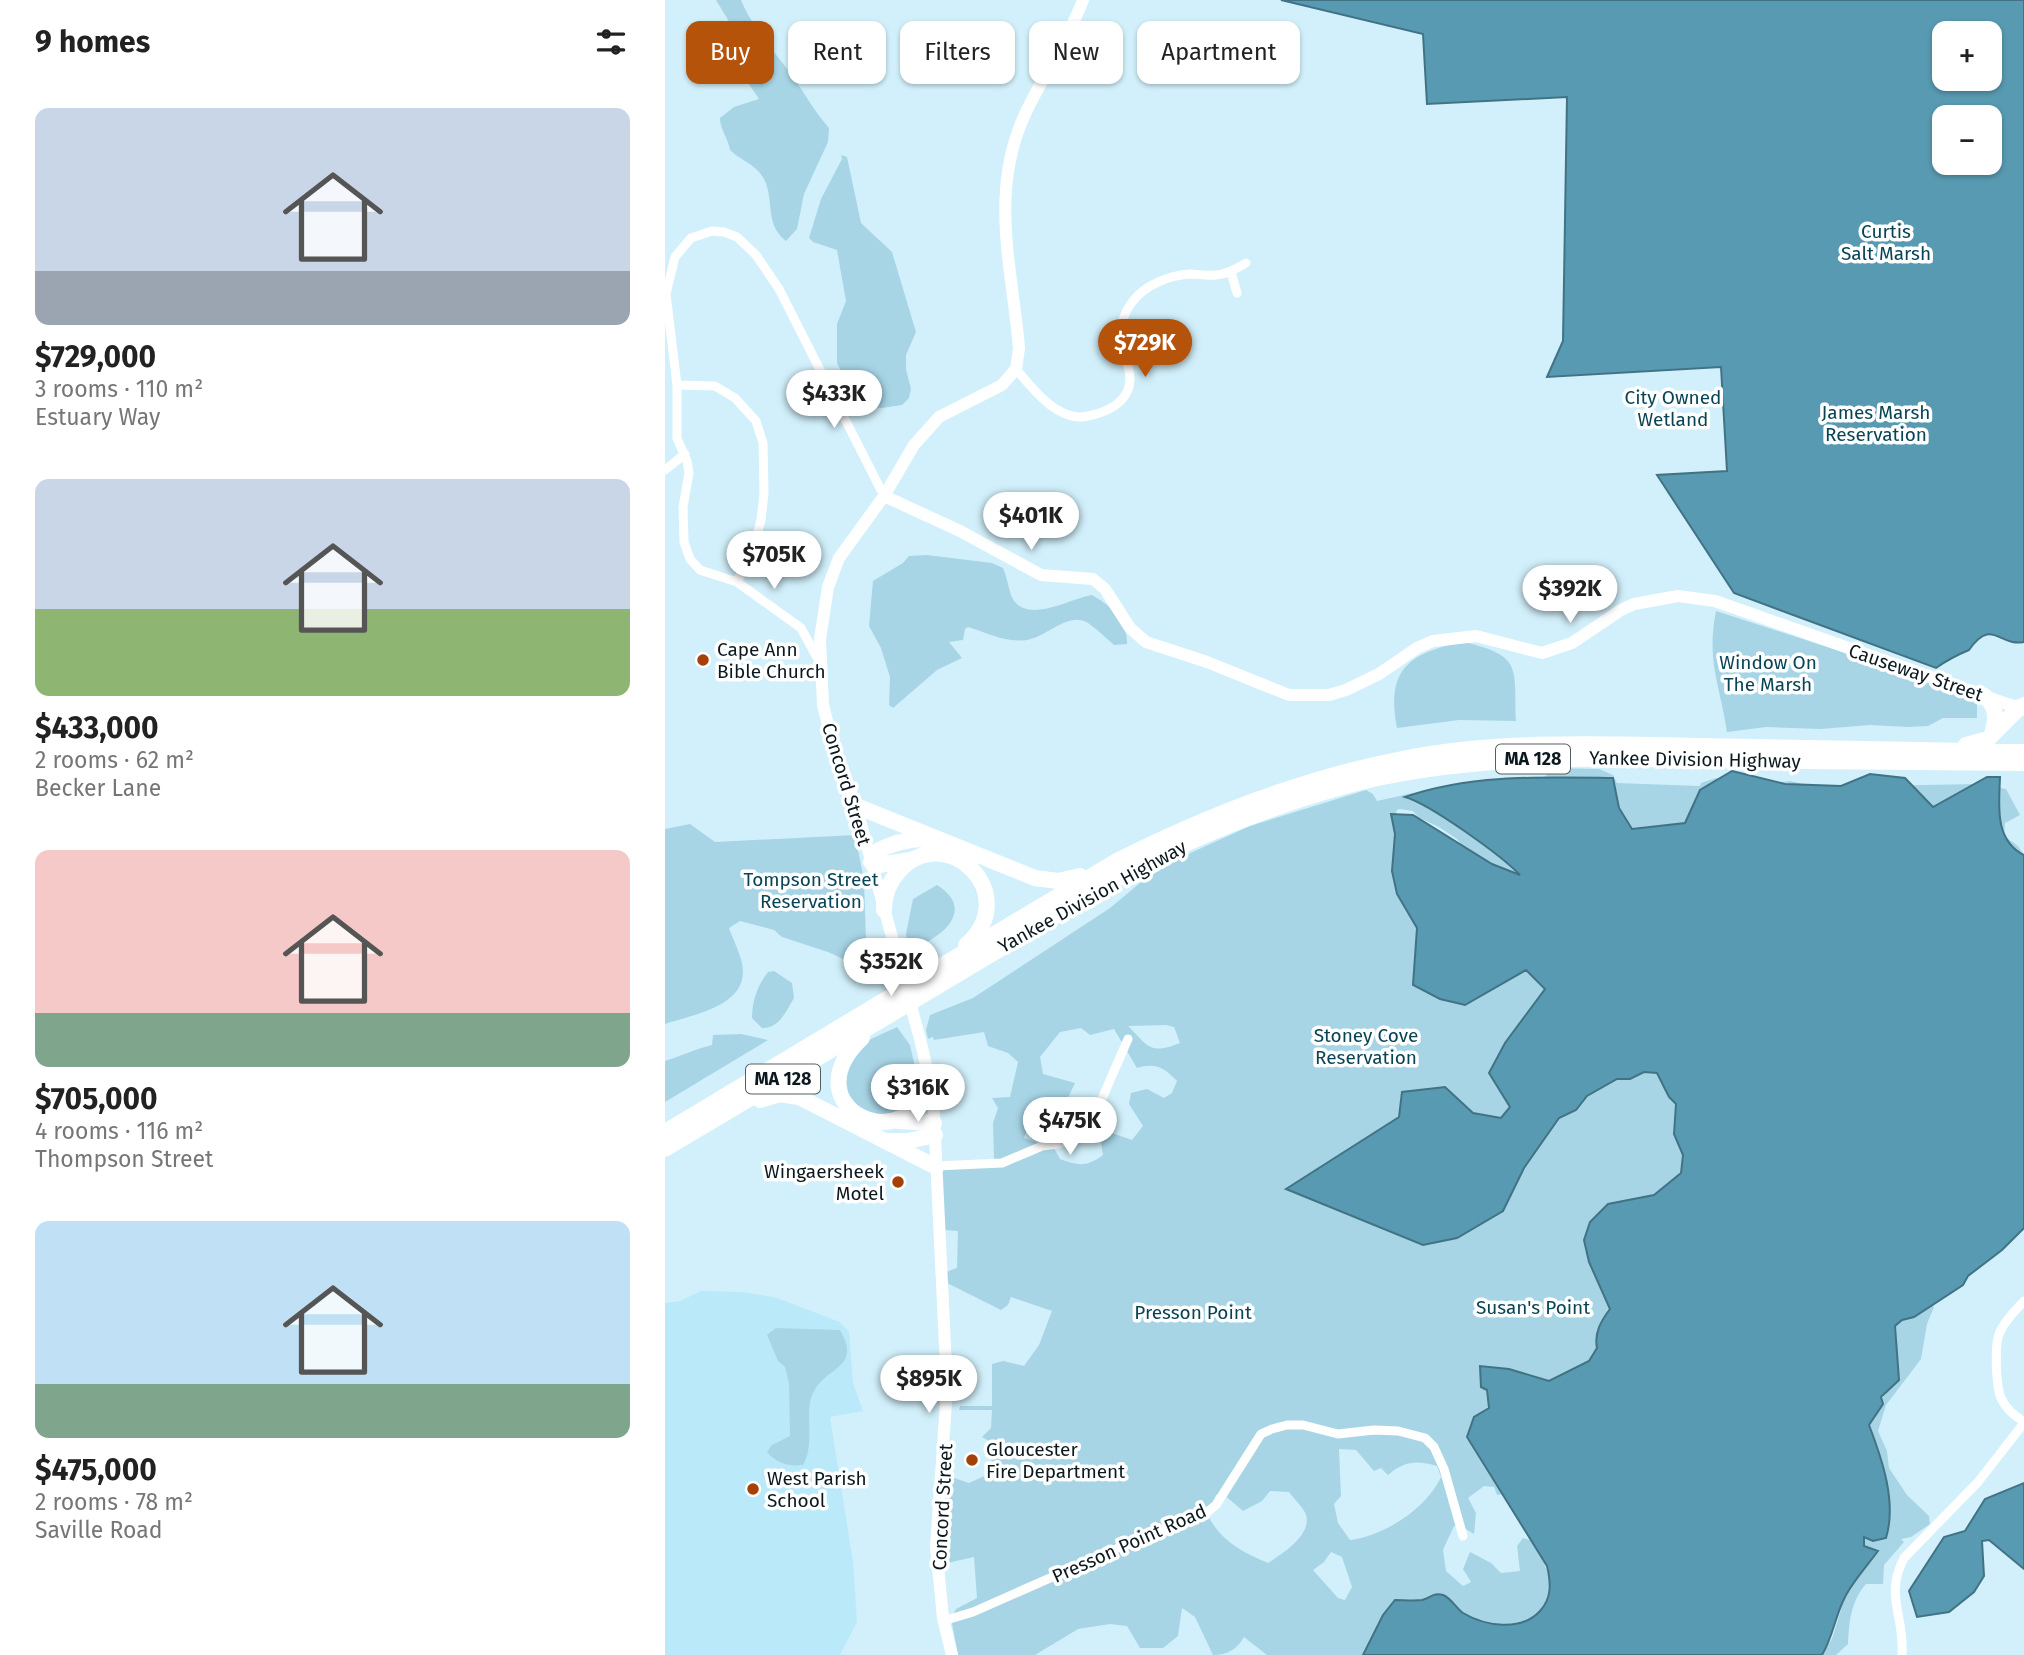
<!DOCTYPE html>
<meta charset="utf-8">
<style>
:root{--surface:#fff;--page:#f6f6f6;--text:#222;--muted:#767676;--accent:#b45309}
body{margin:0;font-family:"Fira Sans",sans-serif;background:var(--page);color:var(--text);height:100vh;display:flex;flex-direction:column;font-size:26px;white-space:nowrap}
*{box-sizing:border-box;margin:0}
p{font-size:23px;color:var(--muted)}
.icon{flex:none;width:38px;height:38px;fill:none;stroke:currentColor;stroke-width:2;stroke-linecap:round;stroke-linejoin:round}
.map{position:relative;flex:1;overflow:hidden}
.details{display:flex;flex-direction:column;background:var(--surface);width:665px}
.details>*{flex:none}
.banner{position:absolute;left:21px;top:21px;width:665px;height:63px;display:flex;gap:14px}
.tools{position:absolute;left:1267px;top:21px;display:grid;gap:14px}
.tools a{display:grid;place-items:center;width:70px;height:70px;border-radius:14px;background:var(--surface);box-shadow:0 2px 5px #0004;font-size:35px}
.price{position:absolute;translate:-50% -60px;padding:0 16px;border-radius:24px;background:#fff;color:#222;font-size:23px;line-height:46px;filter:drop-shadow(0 2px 4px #0008)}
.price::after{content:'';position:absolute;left:50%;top:42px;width:21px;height:16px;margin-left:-10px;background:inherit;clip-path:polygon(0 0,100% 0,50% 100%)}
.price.selected{background:var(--accent);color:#fff}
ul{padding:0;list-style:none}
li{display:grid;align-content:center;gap:14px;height:371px;padding:0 35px}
li span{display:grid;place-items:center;height:217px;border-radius:14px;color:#555}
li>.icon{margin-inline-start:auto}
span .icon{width:126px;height:126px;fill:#fffc;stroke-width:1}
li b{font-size:30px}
h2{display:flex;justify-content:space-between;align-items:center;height:84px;padding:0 35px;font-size:30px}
.chip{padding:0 24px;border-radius:14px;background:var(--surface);box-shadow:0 2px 5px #0004;font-size:24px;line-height:63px}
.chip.selected{background:var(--accent);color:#fff}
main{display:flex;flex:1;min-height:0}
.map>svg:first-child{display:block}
</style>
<main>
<section class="details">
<h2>9 homes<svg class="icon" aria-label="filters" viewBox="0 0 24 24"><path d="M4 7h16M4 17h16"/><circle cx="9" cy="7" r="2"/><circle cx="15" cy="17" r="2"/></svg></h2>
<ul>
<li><span style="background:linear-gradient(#c9d6e8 75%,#9aa5b1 0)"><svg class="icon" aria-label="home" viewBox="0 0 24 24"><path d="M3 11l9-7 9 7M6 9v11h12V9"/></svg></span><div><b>$729,000</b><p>3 rooms · 110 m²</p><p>Estuary Way</p></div></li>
<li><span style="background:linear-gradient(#c9d6e8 60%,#8fb573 0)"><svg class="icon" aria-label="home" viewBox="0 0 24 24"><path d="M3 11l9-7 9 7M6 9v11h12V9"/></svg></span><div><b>$433,000</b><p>2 rooms · 62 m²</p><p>Becker Lane</p></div></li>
<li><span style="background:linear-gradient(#f6c9c9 75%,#7fa58c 0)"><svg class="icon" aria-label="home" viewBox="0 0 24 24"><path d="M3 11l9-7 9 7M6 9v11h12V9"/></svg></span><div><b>$705,000</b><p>4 rooms · 116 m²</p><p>Thompson Street</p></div></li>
<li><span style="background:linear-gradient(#bfe0f5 75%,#7fa58c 0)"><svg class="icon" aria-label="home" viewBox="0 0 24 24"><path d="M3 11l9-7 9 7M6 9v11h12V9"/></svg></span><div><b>$475,000</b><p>2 rooms · 78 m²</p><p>Saville Road</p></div></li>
</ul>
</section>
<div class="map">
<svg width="1359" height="1655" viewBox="0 0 1359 1655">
<rect width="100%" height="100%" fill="#d2f0fb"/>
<path fill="#bae9fa" d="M36,1291L77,1292L109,1297L175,1322L184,1332L188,1383L198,1411L165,1417L188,1562L192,1622L175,1655H0V1303L15,1301Z"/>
<path fill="#a7d5e6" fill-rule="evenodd" d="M51,0H76C87,27 108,50 126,74C139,92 149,111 164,128L163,142L139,194L132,229L121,241C99,224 110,201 99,179C92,165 75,160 65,150C63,138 55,129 55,118L69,107L94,99L81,80L77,43Z
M176,155L182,157L196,223L227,252L251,332L241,355V369L246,389L244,398L237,405L217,408L193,405L172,363V324L181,301L172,250L148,242L144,238L156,199L177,159Z
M262,555L327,563L338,568C342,577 343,586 346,595C359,627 406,598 427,595C445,605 463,621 462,644L449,645C441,638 432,629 423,623C403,611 382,637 362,640C340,643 323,633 303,627L300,629L298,640L284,642L297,658L272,670L228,708L224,705L225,677L216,648L204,626L208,581L238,563L244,556Z
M1051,611L1276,684L1290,694L1312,702V718H1278L1263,726L1244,727L1205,725L1156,729L1101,727L1062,732C1055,684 1041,661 1051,611Z
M799,642C858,656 849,667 851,721L794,720L732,728C720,668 746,652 799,642Z
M885,768L934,769L948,775L952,783L1035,786L1036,783L1051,778L1086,787L1125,781L1152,787L1312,784L1341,789L1355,815L1340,823L1339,836L1353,846L1359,855L981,1059L1008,1081L1026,1163L948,1300L934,1351L850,1492L832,1495L829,1487L819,1486L803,1498L811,1513L809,1534L794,1525L789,1526L778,1550L781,1571L798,1586L806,1582L798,1569L805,1552L826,1563L836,1573L855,1571L852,1546L858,1538L868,1541C882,1567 897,1594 869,1617C864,1621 855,1623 849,1626L924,1655H602L579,1637C572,1649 563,1655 548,1655L530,1617L517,1608L513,1636L498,1648H475L462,1626L445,1624L413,1629L370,1655H293L286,1618L291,1609L312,1598L309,1557L278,1564L275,1514L280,1475L304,1483L326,1473L327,1443L317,1437L326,1428L327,1410H294L295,1406H327V1364L338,1361L359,1366L374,1345L387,1311L346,1297L343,1305L336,1310L282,1283L281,1272L292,1268L293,1231L279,1230L276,1171L281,1163L329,1159L328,1123L333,1108L327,1098L345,1097L353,1062L343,1053L323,1046L319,1032L269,1040L268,1037L263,1039L261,1030L265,1015L308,998L445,908L475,883L510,860L585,826L701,790L708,794L712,801L748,793L752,795L869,785L883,774ZM734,809L748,811L753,817L774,827L792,839L799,848L733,819L731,811ZM501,1025L509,1027L515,1043C485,1055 484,1047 463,1026ZM416,1028L425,1035L449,1029L472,1068C490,1062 500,1068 512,1081L507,1093L499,1098L482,1089L466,1093L464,1104L478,1126L467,1140L441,1131L435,1136L438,1155C422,1167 413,1166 395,1159L389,1148L359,1138C366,1118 377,1115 397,1110L410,1083L378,1074L375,1057L395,1032ZM674,1449L691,1450L709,1471L716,1468L723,1475C739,1461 752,1460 772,1466L776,1477C761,1509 719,1536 685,1540L673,1523L669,1504L676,1496ZM605,1491L624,1492C629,1499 639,1508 641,1515C647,1535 617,1554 603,1563C574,1551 551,1538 540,1508L548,1502L551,1495L557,1493L578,1511L597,1501ZM666,1552L677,1557L687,1587L680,1600L673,1598L648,1570L659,1562Z
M25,824L50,842L190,835L199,880L201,941L211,974L163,952L117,937L109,930L75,921L64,928C68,939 74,951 77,963C86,1006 29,1014 0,1024V829Z
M272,885C301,903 291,924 267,939C259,944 257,949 248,949L242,940L241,934L248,899Z
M109,971L127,983L129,998C121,1011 114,1029 97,1028L87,1018C87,1001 93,984 103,972Z
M232,1027L245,1045L253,1080L245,1102L231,1113L217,1117L195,1109L182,1092L180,1075L183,1061L204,1040Z
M76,1034L103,1040L0,1102V1061C16,1056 30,1049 47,1045L48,1035Z
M1262,1299L1269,1307L1262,1324L1256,1359L1221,1405L1213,1431L1222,1451L1224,1468L1242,1495L1264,1516L1265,1524L1246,1537L1236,1539L1239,1542L1219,1565L1218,1584H1201C1186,1601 1184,1622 1183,1644L1171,1655H1156L1167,1639L1199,1534L1225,1521C1222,1488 1205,1455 1204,1427C1203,1406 1226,1395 1231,1376C1235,1361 1230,1338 1230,1322Z
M111,1328L175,1330C197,1368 162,1366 149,1391C138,1409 151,1444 138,1465C124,1467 111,1463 102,1452L107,1445L125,1436L124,1383L120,1367L113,1361L102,1335Z"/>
<path fill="#589ab1" stroke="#417385" stroke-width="2" fill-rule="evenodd" d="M616,0H1359V642C1334,647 1327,617 1304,650C1292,655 1282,660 1271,668L1069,593L992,475L1062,471L1056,367L882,377L898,341L902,97L762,104L758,34ZM1325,33V79H1279V33ZM1325,117V163H1279V117Z
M1067,771L1120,784L1176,786L1205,774L1240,778L1268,807L1322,777H1335C1334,805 1329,840 1359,855V1228L1337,1250L1303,1276L1298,1285L1249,1317L1237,1320L1230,1326L1234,1380L1216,1397L1218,1404L1204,1425C1217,1459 1232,1502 1221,1538L1208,1541L1199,1537V1546L1213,1551C1202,1566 1188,1581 1180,1597C1170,1616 1168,1637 1157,1655H698L718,1615L730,1600C738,1600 749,1601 757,1600C765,1598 769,1592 778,1595C786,1598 791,1608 798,1613C820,1626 856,1632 875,1611C887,1598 886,1583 882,1566L802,1437L809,1417L824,1408L822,1390L816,1387L815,1366L844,1369L884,1381L924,1361L932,1348C929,1333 936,1321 945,1309L924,1262L919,1240L925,1222L943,1204L989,1195L1016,1173L1018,1155L1009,1134L1011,1104L1004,1097L992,1073L979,1072L965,1079H952L922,1096L911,1110L894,1118L859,1168L838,1211L792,1238L758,1245L621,1189L734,1117L737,1092L780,1087L808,1113L836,1118L845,1107L824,1073L840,1043L880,989L861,970L800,1005L775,999L748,985L752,928L732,894L727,871L730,834L726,814L748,815L827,864L855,875C837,856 765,804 740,797C805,774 880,777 948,778L954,808L967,829L1020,823L1035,790Z
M1359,1483V1569L1324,1540L1317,1541L1319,1576L1309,1592L1284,1612L1252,1617L1244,1591L1279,1537L1300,1531L1320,1499Z"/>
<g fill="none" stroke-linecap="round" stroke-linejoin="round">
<path stroke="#fff" stroke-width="9" d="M566,272L572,293
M351,369C368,389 393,423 423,416C449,411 472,396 463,366C461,359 456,353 454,346C452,332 459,312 468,301C480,285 505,275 525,274C533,274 542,276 551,275C562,274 571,269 581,263
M12,385L50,386L70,398L91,421L98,443L99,493L96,520L89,546L72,582
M0,470L20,454
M155,663L136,628L72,582L35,570L25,559L19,542L18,507L24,473L22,461L12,438V385L1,294L10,257L26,238L47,231L59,232L72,237L91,255L114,289L219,496
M271,1166L337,1163L377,1146L393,1144L410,1137L429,1117L463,1039
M1359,1301C1350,1311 1340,1320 1335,1332C1329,1343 1331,1386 1336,1398C1341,1409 1349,1415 1359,1422
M278,1621L308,1612L478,1537L541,1513L551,1505L596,1434L607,1429L622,1425H638L673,1434L709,1430L733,1431L760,1438L769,1447L779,1469L798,1536
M1237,1655C1240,1616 1219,1596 1239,1558L1313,1482L1359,1423"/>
<path stroke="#fff" stroke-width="12" d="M219,496L295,531L376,575L428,579L440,589L465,628L481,642L542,662L624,695H664L681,690L714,674L752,648L768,641L811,636L877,653L907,643L956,610L969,604L1013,596L1050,601L1345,705L1355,707L1359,703
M287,1655L278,1618L271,1547L282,1388L268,1095L255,1039L191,806L166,737L158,705L155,639L163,587L174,558L219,496L249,445L274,417L337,385L351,369L354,348C347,266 323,189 362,110C380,73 403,40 418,0"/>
<path stroke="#fff" stroke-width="16" d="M1318,695C1332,705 1332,719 1327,734
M1301,745L1323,739L1355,707L1359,708
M191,806L370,878L393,881L415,876
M246,860L214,865L206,862L210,852C227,843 244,838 264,839
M219,910C219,896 224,882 234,871C282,819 359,895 301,945
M197,1038C123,1108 246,1165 265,1077
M95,1100L114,1094L134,1097L271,1167
M233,1121L269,1123
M0,1132L450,862C544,815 638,778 742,758C839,740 938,744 1037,746C1144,748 1252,750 1359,752
M225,1141H243L270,1135
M0,1149L479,863C553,827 628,798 708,779C816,755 925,758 1035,760C1143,761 1251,762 1359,763"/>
</g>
<g fill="#a44109" stroke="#fff" stroke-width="2.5">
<circle cx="38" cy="660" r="7"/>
<circle cx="233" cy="1182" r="7"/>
<circle cx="307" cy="1460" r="7"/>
<circle cx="88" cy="1489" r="7"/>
</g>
<g text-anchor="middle" stroke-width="7" stroke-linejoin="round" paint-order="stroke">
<g fill="#fff" stroke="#545e62" stroke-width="2">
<rect x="831" y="744.5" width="74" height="29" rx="5"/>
<rect x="81" y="1064.5" width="74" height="29" rx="5"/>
</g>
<g font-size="18" font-weight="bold" fill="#0b191f">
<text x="868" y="765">MA 128</text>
<text x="118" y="1085">MA 128</text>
</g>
<g font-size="19" fill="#084455" stroke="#fff">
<text x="1221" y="238">Curtis<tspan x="1221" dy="22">Salt Marsh</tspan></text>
<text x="1008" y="404">City Owned<tspan x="1008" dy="22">Wetland</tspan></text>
<text x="1211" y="419">James Marsh<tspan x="1211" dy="22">Reservation</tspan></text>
<text x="1103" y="669">Window On<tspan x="1103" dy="22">The Marsh</tspan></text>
<text x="146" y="886">Tompson Street<tspan x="146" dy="22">Reservation</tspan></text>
<text x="701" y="1042">Stoney Cove<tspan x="701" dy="22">Reservation</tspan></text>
<text x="868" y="1314">Susan's Point</text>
<text x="528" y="1319">Presson Point</text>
</g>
<g font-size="19" fill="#0b191f" stroke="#fff" text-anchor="start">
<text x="52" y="656">Cape Ann<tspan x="52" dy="22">Bible Church</tspan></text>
<text x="219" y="1178" text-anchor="end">Wingaersheek<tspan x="219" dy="22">Motel</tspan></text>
<text x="321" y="1456">Gloucester<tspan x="321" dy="22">Fire Department</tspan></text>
<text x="102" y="1485">West Parish<tspan x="102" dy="22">School</tspan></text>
</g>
<g font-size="19" fill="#0b191f" stroke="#fff">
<text transform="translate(1251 672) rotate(19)" y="7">Causeway Street</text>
<text transform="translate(1030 759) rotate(1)" y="7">Yankee Division Highway</text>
<text transform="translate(182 784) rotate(73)" y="7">Concord Street</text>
<text transform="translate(427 896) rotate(-29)" y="7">Yankee Division Highway</text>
<text transform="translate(277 1507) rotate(-87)" y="7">Concord Street</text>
<text transform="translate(464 1543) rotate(-24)" y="7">Presson Point Road</text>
</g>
</g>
</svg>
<div class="tools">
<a>+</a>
<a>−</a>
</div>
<b class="price selected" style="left:480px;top:379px">$729K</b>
<b class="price" style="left:169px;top:430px">$433K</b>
<b class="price" style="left:366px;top:552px">$401K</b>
<b class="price" style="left:109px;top:591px">$705K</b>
<b class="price" style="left:905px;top:625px">$392K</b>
<b class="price" style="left:226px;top:998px">$352K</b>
<b class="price" style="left:253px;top:1124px">$316K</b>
<b class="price" style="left:405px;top:1157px">$475K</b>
<b class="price" style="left:264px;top:1415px">$895K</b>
<div class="banner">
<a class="chip selected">Buy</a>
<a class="chip">Rent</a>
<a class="chip">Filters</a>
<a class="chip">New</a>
<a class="chip">Apartment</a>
</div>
</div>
</main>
